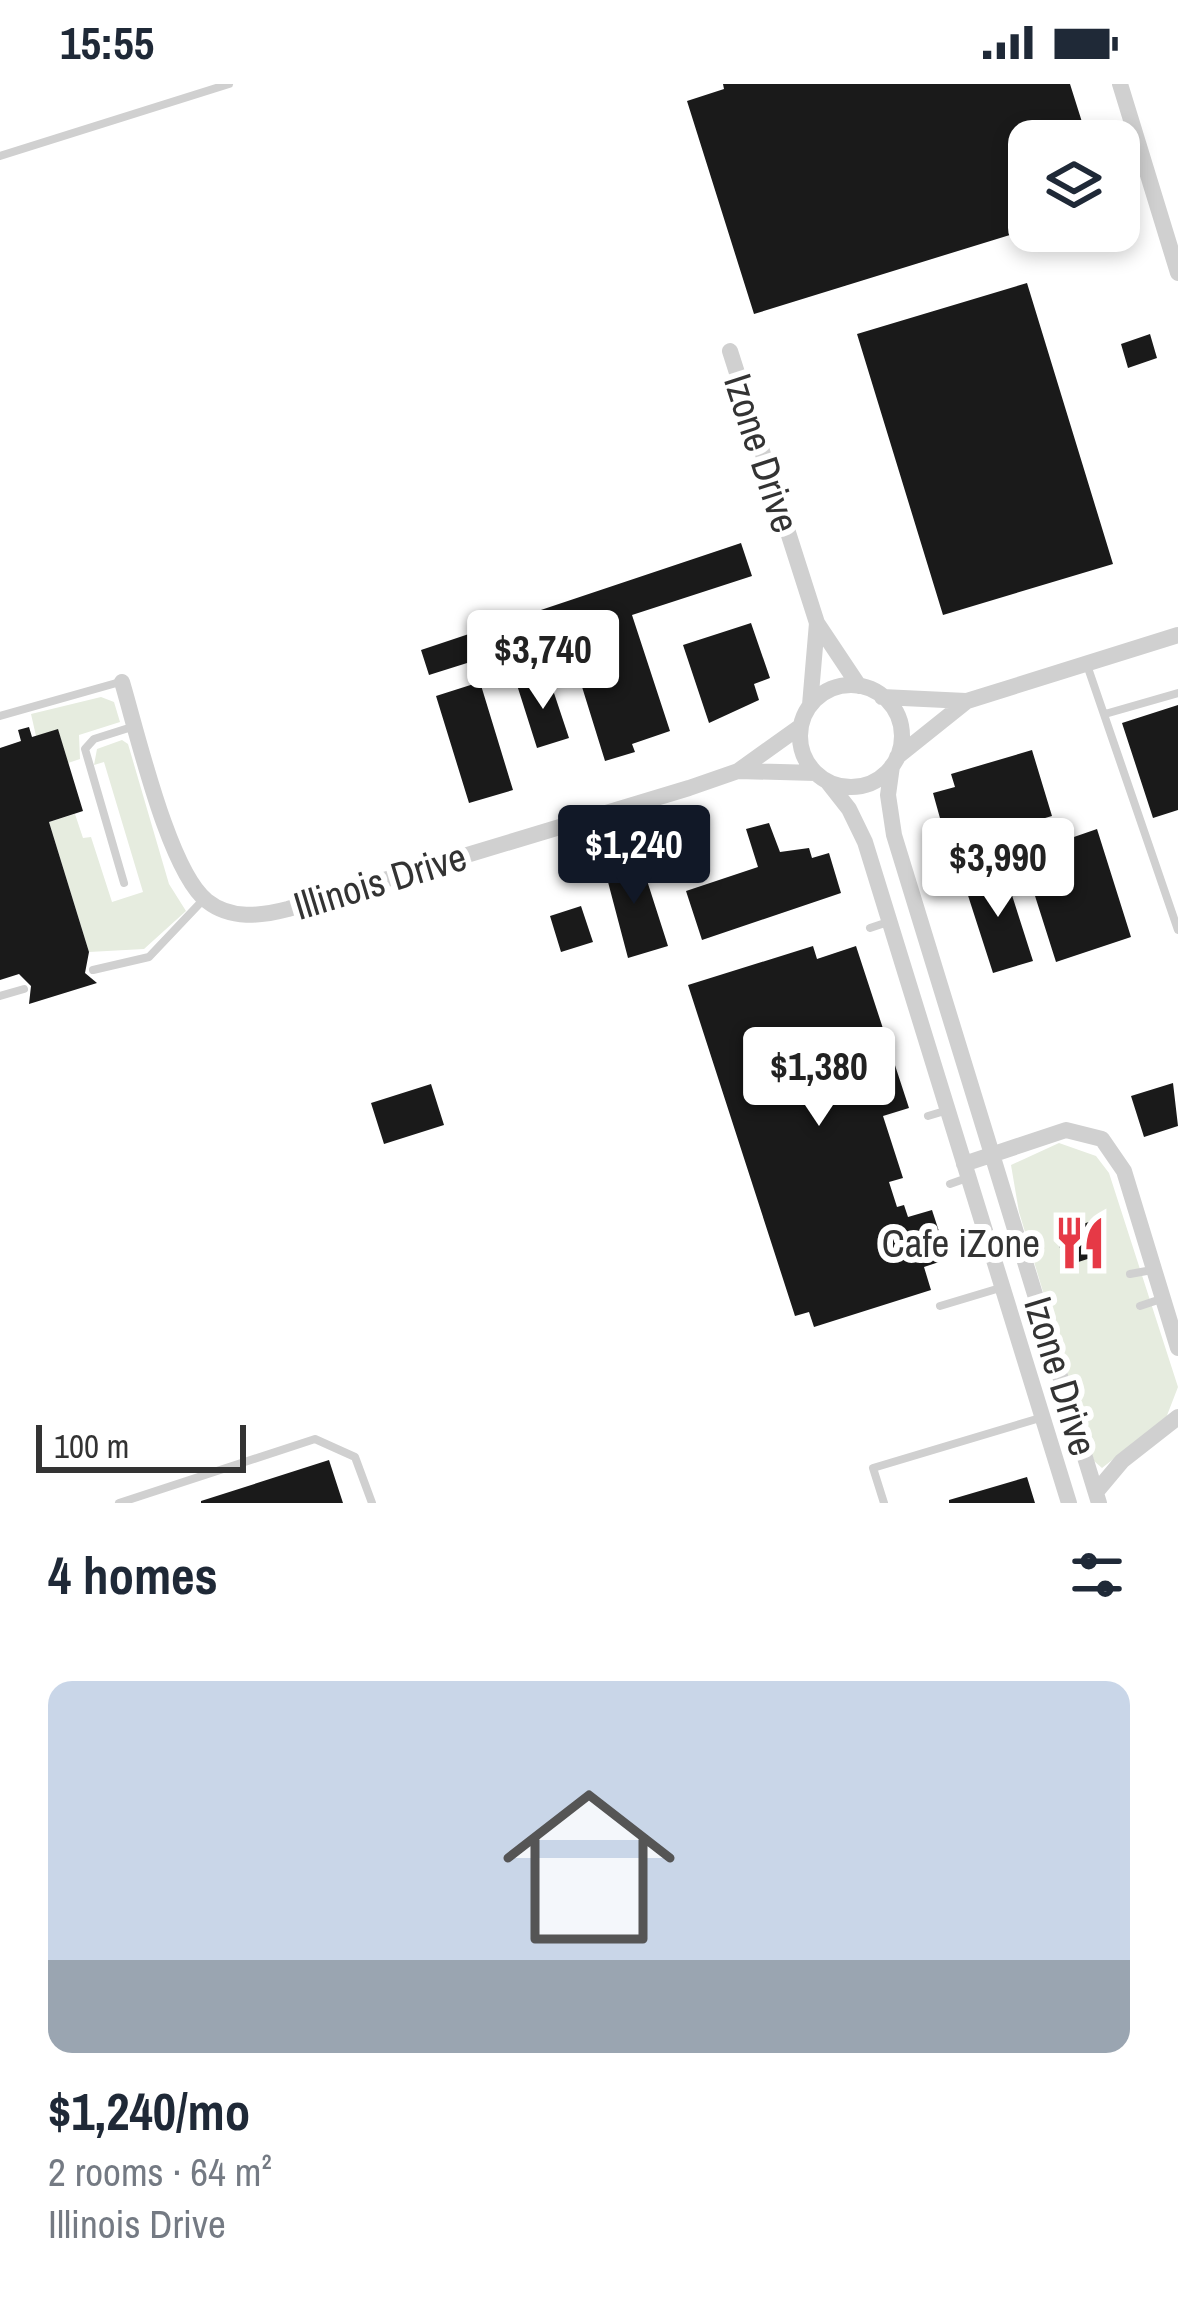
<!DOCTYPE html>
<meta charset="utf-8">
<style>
:root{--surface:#fff;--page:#f2f2f3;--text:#1f2937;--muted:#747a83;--line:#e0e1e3;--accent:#111827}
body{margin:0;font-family:"Archivo Narrow",sans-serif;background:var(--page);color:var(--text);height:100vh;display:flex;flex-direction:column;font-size:45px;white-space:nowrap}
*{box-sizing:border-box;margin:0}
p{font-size:39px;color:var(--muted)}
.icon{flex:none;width:66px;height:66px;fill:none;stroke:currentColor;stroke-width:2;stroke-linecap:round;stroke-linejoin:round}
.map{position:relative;height:1419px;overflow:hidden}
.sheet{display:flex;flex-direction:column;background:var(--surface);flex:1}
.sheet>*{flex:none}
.buttons{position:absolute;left:1008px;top:36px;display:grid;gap:24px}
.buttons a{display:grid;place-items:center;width:132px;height:132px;border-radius:24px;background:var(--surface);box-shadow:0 6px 18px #0003;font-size:60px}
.scale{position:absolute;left:36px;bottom:30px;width:210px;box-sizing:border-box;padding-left:12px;border:6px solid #333;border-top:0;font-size:33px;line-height:42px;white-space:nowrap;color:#333;-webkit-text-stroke:9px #fff;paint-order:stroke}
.price{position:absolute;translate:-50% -102px;padding:0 27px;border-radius:12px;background:#fff;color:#222;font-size:39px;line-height:78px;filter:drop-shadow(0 3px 6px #0008)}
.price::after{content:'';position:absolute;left:50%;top:72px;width:36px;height:27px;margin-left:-18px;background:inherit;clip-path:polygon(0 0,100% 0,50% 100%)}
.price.on{background:var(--accent);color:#fff}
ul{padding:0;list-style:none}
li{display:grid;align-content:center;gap:24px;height:636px;padding:0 48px}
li+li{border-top:3px solid var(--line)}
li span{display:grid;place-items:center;height:372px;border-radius:24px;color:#555}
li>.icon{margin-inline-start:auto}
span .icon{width:216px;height:216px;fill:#fffc;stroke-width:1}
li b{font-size:51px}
h2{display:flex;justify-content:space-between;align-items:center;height:144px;padding:0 48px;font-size:51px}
.status{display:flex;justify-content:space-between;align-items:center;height:84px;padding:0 60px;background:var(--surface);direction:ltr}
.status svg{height:33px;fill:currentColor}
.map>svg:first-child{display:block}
</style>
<div class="status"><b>15:55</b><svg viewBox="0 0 49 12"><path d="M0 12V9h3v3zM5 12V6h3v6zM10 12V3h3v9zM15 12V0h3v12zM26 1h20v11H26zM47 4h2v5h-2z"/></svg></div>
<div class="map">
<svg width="1178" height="1419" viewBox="0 0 1178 1419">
<rect width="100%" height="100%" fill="#fff"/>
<path fill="#e6ecdf" d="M101,613L114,618L120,638L79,651L80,675L62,681L66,672L58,646L36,652L31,630Z
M122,656L128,660L169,800L186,827L144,865L89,868L49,738L75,730L83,754L91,753L112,818L143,808L104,678L94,681L97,665Z
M1059,1059L1096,1072L1109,1089L1178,1303L1166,1334L1102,1384L1094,1377L1019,1128L1011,1081Z"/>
<path fill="#1a1a1a" d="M723,0H1070L1088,57H1029V145L754,230L687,17L724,5Z
M1027,199L1113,480L943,531L857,250Z
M1150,250L1157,274L1128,284L1121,260Z
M741,459L752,492L632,531L670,647L632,660L635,668L605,677L565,548L429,591L421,566Z
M751,539L770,594L754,600L759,616L709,639L683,561Z
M548,591L569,654L537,664L517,601Z
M480,598L513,706L469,719L436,612Z
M1178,621V726L1153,734L1122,639Z
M29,643L32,653L58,645L83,727L49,738L89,868L85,889L97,899L29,920L31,902L19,890L0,896V664L21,657L18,646Z
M1032,666L1052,732L969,756L964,739L943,745L933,709L955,703L951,690Z
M769,739L780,768L809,764L812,774L829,769L841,809L702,856L686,807L758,783L746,745Z
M1097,745L1131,853L1056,878L1022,771Z
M630,770L635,786L643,784L668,862L628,874L603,779Z
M1003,783L1033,877L993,889L963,796Z
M581,822L593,858L561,868L550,832Z
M813,862L817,875L856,862L909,1024L883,1032L903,1094L889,1098L897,1123L904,1121L908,1133L932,1126L948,1175L924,1183L931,1206L814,1243L809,1228L795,1232L688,901Z
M1173,999L1178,1042L1144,1053L1131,1012Z
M431,1000L444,1041L384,1060L371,1019Z
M1095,1136L1106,1169L1066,1182L1055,1149Z
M329,1376L343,1419H201V1417Z
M1027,1393L1035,1419H949V1416Z"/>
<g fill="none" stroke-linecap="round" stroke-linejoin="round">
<path stroke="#d0d0d0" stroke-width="8" d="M0,72L229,0
M1087,581L1178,846
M1105,630L1178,609
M0,632L120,598
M124,799L85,665L94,655L135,642
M870,844L888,838
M93,886L149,873L203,816
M0,912L24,905
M928,1032L948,1026
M950,1100L967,1094
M1130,1190L1152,1186
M940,1222L1000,1204
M1140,1222L1161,1215
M119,1419L315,1355L355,1373L372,1419
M884,1419L873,1384L1040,1334"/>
<path stroke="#d0d0d0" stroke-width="16" d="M1120,0L1178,189
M730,267L817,539L859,602
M122,598C137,648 169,788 207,817C231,836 261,832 288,825L689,704L738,687L801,642
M800 652a51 51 0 1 1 102 0a51 51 0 1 1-102 0Z
M882,613L966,617
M810,621L817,539
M897,673L967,617L1178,551
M892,682L888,711L894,751L1099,1419
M738,687L816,689
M827,697L849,725L865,758L1069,1419
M964,1080L1066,1046L1102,1055L1124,1087L1178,1264
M1096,1408L1122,1377L1178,1333"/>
</g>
<defs>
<symbol id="restaurant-bare" viewBox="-9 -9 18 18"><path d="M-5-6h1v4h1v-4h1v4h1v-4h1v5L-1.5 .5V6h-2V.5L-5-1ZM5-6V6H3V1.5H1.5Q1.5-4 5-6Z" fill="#e63946" stroke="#fff" stroke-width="2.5" paint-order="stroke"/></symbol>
</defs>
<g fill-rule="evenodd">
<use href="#restaurant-bare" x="1042" y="1121" width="76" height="76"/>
</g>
<g text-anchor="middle" stroke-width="12" stroke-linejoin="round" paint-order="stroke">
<g font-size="39" fill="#333" stroke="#fff">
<text transform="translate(762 369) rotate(72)" y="14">Izone Drive</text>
<text transform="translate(380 797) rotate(-17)" y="14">Illinois Drive</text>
<text transform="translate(1061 1292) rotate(73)" y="14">Izone Drive</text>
</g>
<g font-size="39" fill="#333" stroke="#fff" text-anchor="end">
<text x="1040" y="1173">Cafe iZone</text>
</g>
</g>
</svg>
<div class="buttons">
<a><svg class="icon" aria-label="layers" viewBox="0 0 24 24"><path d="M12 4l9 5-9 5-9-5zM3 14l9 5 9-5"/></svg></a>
</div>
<div class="scale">100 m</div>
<b class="price" style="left:543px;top:628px">$3,740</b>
<b class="price on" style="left:634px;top:823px">$1,240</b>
<b class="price" style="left:998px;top:836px">$3,990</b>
<b class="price" style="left:819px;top:1045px">$1,380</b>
</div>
<section class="sheet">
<h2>4 homes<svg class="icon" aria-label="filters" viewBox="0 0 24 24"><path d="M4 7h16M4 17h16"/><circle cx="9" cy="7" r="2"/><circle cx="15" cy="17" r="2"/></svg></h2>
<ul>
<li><span style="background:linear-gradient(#c9d6e8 75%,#9aa5b1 0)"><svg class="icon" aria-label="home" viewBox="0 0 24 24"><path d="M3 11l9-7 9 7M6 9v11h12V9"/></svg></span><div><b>$1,240/mo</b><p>2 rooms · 64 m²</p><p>Illinois Drive</p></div></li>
</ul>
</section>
